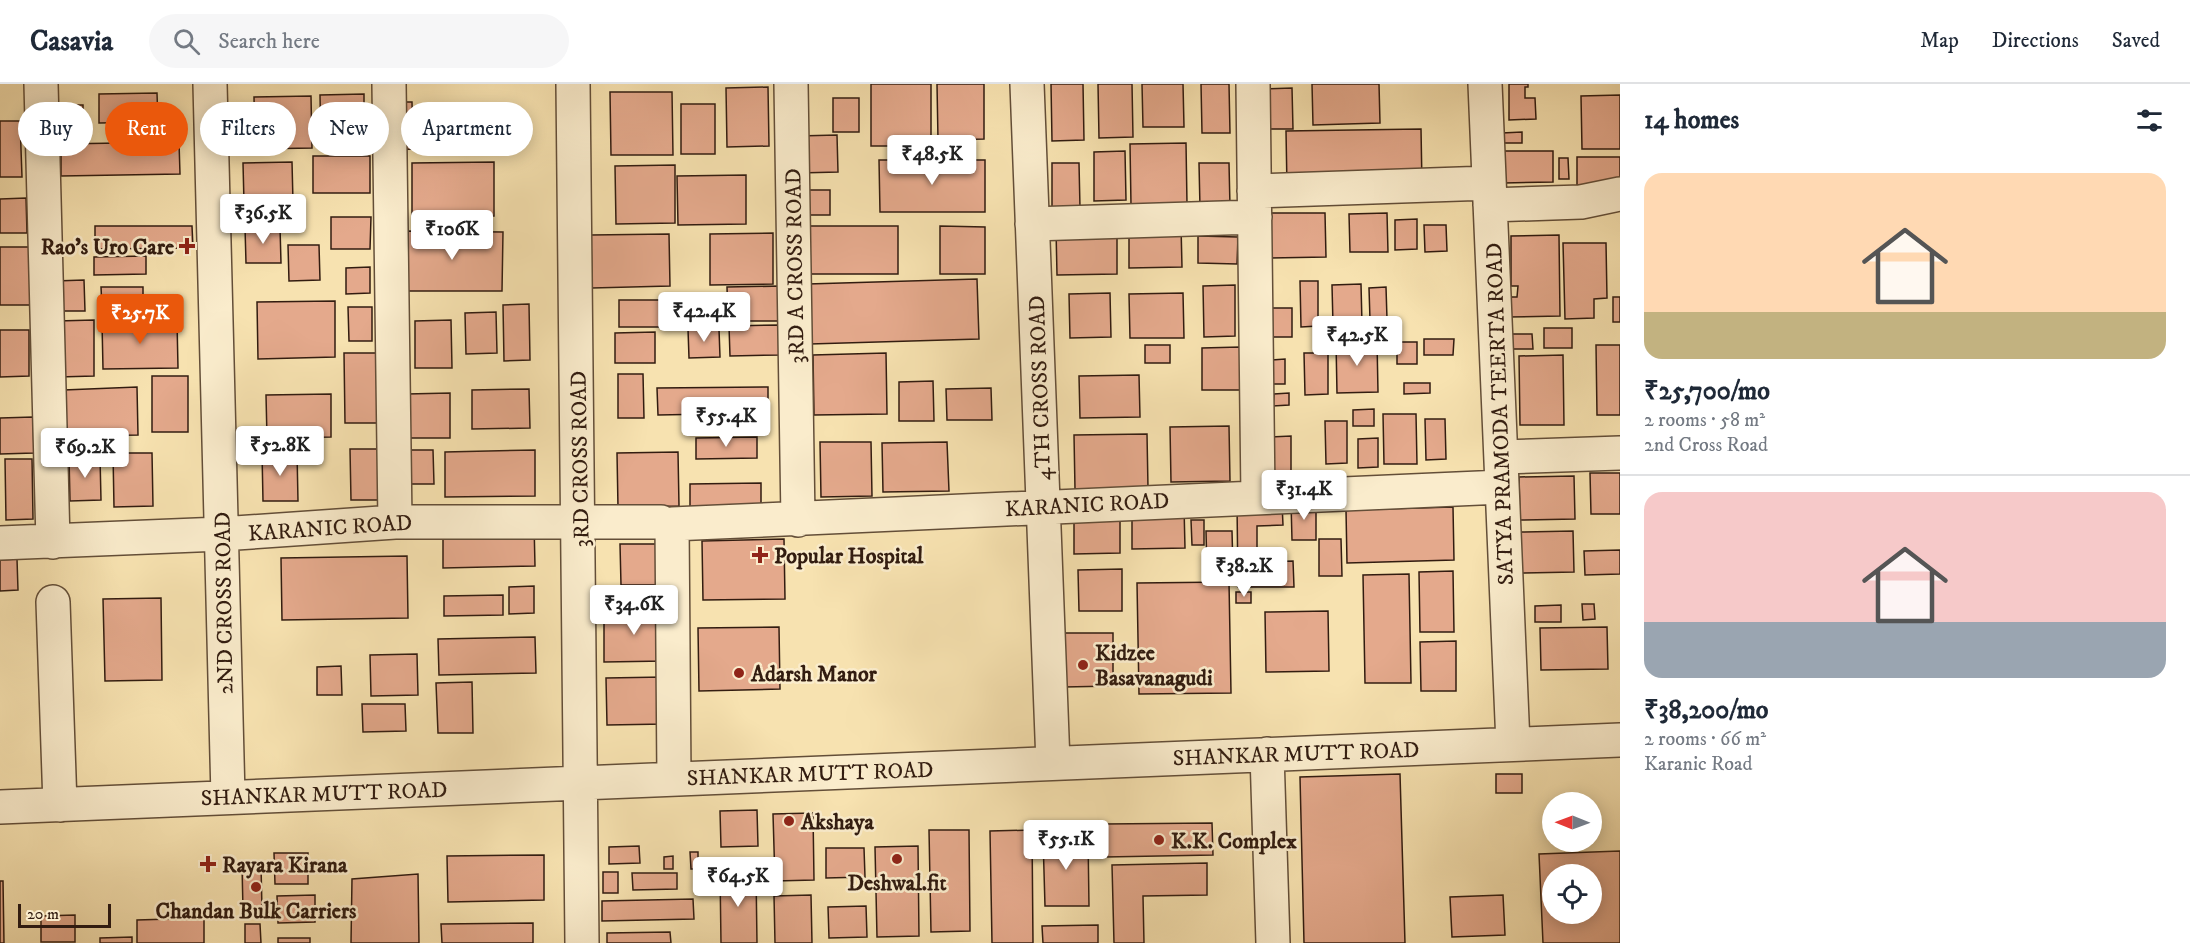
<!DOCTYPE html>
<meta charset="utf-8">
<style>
:root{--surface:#fff;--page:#f6f6f7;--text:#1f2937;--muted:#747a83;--line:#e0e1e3;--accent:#ea580c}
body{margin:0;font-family:"IM FELL DW Pica",serif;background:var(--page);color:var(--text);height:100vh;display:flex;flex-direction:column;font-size:22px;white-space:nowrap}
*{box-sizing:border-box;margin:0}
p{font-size:20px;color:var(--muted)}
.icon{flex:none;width:33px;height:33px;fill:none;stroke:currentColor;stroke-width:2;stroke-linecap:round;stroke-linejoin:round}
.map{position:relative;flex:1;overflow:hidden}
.drawer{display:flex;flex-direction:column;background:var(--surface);width:570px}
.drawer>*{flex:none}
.top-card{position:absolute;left:18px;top:18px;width:570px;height:54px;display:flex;gap:12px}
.needle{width:39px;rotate:271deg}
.tools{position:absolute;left:1542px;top:708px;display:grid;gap:12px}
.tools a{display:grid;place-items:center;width:60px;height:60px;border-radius:50%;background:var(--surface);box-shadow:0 3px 15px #0003;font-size:30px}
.scale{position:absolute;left:18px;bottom:15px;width:93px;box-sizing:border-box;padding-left:6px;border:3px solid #321c10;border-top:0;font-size:16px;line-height:21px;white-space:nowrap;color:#321c10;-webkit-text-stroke:4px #faeccc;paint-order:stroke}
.price{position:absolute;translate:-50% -51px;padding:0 14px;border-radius:6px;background:#fff;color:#222;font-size:20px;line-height:39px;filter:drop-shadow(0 2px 3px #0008)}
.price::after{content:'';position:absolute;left:50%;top:36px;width:18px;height:14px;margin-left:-9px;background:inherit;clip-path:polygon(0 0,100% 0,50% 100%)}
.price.on{background:var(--accent);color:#fff}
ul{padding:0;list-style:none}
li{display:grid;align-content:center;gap:12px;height:318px;padding:0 24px}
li+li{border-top:2px solid var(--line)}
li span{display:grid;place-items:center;height:186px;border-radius:18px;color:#555}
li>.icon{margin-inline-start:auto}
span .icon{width:108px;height:108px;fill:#fffc;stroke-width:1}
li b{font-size:26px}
h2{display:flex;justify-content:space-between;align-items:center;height:72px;padding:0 24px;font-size:26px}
.chip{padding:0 21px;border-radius:27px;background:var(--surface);box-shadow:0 3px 15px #0003;font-size:21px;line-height:54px}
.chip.on{background:var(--accent);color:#fff}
header{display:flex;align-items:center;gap:36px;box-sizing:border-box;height:84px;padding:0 30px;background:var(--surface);border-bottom:2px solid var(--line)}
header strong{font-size:28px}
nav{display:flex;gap:33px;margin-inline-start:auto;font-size:21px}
.search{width:420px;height:54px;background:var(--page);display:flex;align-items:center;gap:15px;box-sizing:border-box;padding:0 21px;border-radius:33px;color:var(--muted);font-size:22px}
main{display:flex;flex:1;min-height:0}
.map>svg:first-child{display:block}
</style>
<header>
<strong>Casavia</strong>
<div class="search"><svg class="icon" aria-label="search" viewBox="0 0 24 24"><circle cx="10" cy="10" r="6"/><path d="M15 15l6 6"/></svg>Search here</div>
<nav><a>Map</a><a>Directions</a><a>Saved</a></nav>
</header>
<main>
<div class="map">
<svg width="1620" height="859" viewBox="0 0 1620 859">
<rect width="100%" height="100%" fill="#f7e2b0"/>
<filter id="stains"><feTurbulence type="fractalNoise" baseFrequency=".00333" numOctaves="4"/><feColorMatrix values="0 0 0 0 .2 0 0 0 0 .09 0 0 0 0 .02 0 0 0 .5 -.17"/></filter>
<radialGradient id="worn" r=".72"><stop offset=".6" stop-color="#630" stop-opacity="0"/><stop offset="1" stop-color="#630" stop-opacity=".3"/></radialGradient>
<path fill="#e4a98c" stroke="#321c10" stroke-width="1.5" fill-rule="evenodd" d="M871,0H931V62H871Z
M937,0H984V55L938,56Z
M1051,0H1083L1084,56L1052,57Z
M1098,0H1132L1133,53L1099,54Z
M1142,0H1183L1184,43H1143Z
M1201,0H1229L1230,49H1202Z
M1312,0H1379L1380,39L1313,41Z
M1509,0H1528V3H1525V14H1535L1536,35L1509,36Z
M768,3L769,62L727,63L726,4Z
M1292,4L1293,45H1264L1263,5Z
M610,8H672L673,71H611Z
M157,9L158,38L99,39V10Z
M364,10V64L321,65L320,11Z
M1620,11V65H1582L1581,12Z
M311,12L312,64L255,65L254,13Z
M833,14H859V48H833Z
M390,18H412L413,65L390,66Z
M681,20H715V70H681Z
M54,21H83V43H54Z
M0,37H20L22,93H0Z
M1421,45L1422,101L1287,103L1286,47Z
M1522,48V59H1501L1502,49Z
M837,51L838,88L799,89L798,52Z
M179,58L180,90L61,92V60Z
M1186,59L1187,120L1131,121L1130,60Z
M1125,67L1126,116L1094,117V68Z
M1503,67H1553V98L1504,99Z
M313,72H370V109H313Z
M1577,73H1620V102H1577Z
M1559,74H1568L1569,95H1559Z
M879,76H985V128H880Z
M292,78L293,118L244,119L243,79Z
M494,78V132L412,133V79Z
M1052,79H1079L1080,124L1052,125Z
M1199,79H1229L1230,123L1200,124Z
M675,81V139L616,140L615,82Z
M746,91V140L678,141L677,92Z
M800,106H830V131H800Z
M26,114L27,149H0V115Z
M1268,129H1325L1326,173L1269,174Z
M1387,129L1388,168H1350L1349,130Z
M331,133H371L370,165H331Z
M1417,135V165L1395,166V136Z
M1424,141H1446L1447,167L1425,168Z
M95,142H192L193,164L95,165Z
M807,142H898V190H807Z
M940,142L985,143V190H940Z
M1181,142L1182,183L1129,184V143Z
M245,143H280L281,179H246Z
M1117,144V190L1057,191L1056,145Z
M402,147L503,148L502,207H401Z
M773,149V200L710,201V150Z
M669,150L670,202L592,204L591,151Z
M1559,151L1560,232L1508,233V213H1517L1518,202H1511V152Z
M1198,152L1238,153L1237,180L1198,179Z
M1563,159H1606L1607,214L1594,215V234L1565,235Z
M288,161H319L320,196L289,197Z
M0,163H34L35,221H0Z
M146,172V190L94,191V173Z
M370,183V209L346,210V184Z
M977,195L979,255L810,260L808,200Z
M84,196L85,227H55V197Z
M1300,197H1318V242L1301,243Z
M1361,200L1362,240L1333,241L1332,201Z
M1235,201V252L1204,253L1203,202Z
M783,202L784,237H728L727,203Z
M101,203H143V223H102Z
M1386,203L1387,235L1370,236L1369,204Z
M1110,209L1111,253L1070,254L1069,210Z
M1183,209L1184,254H1130L1129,210Z
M674,210H719V240L674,241Z
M1613,213H1620V238H1613Z
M619,216H664V243H619Z
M335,217V273L258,275L257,218Z
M529,220L530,276L504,277L503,221Z
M348,223H372V257H349Z
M1268,224H1292V253H1268Z
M496,228L497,269L466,270L465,229Z
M94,236V292L58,293L57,237Z
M451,236L452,284H415V237Z
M177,237L178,284L103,285L102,238Z
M779,241V271L730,272L729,242Z
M1544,244H1572V264H1544Z
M688,245H719L720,273L689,274Z
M0,246H29V292L0,293Z
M655,248V279H615V249Z
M1504,250H1532L1533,265H1505Z
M1424,255H1454L1453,271H1424Z
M1377,257L1378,308L1337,309L1336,258Z
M1397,258H1417V280H1397Z
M1145,261H1170V279H1145Z
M1596,261H1620V331H1597Z
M1240,263L1241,306H1202V264Z
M344,269H383L384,339H345Z
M886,269L887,330L814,331L813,271Z
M1304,269H1328V310L1305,311Z
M1563,271L1564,341H1520L1519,272Z
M1285,275V300H1272V276Z
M618,290H643L644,334H618Z
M1139,291L1140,333L1080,334L1079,292Z
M152,292H188V348H152Z
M933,297L934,337H899V298Z
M1404,299H1430V309L1404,310Z
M137,303L138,351L66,352L64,306Z
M768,303V329L658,331L657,304Z
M991,304L992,336H947L946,305Z
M529,305L530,344L472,345V306Z
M450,309V354H408L407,310Z
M1289,309V321L1273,322L1274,310Z
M331,310V353L267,354L266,311Z
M1374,325V342H1353V326Z
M1383,330H1416L1417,380H1384Z
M33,333L34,369L0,370V334Z
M1425,335H1445L1446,375L1426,376Z
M1325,337H1347V379L1326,380Z
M1229,342L1230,397L1171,398L1170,343Z
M1147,350L1148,404L1075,405L1074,351Z
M1291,352V391H1270V353Z
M757,353V374L696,375V354Z
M1378,354V383L1358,384V355Z
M820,358H871L872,412L821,413Z
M947,358L949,407L883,408L882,359Z
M350,365H380L381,416H351Z
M407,366H433L434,400H407Z
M535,366V412L445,413V368Z
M262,368H297L298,417H263Z
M678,368L679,422L618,423L617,369Z
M113,369H152L153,422L114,423Z
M69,373H100L101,416L70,417Z
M5,375H32L33,435L6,436Z
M1590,389H1620V430H1591Z
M1574,392L1575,435L1520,436L1519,393Z
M761,399V428L690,429V400Z
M1316,417V456H1292L1291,418Z
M1282,419L1283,441L1257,442V478L1293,477L1294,503H1238L1237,420Z
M1184,423L1185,464L1132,465V424Z
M1453,423L1454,476L1347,479L1346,426Z
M1120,426V469L1074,470V427Z
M1191,436H1204V461H1192Z
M534,439L535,482L443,484V441Z
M1206,447H1232L1233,486L1207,487Z
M1573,447L1574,488L1521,489L1520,448Z
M784,455L785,515L703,516L702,457Z
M1319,455H1341L1342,492H1319Z
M620,460H659V501H621Z
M1620,466V490L1585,491L1584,467Z
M407,472L408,534L282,536L281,474Z
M17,475L18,506L0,507V476Z
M1122,485V527H1079L1078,486Z
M1453,487L1454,548H1420L1419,488Z
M1409,490L1411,599H1365L1363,491Z
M1229,498L1231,609L1139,610L1137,499Z
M534,502V529L509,530V503Z
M1236,508H1251V519H1236Z
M503,511V531L444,532V512Z
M161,514L162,596L105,597L103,515Z
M1582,520H1594L1595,535L1583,536Z
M1561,521V538H1535V522Z
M665,526V577L604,578V527Z
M1328,527L1329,587L1266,588L1265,528Z
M779,543L780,605L699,607L698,544Z
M1607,543L1608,585L1541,586L1540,544Z
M1063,549H1113V602L1064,603Z
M535,553L536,589L439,591L438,555Z
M1456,557V607H1421L1420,558Z
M417,570L418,611L371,612L370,571Z
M341,582L342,611H317V583Z
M664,593L665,640L607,641L606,594Z
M472,598L473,649H438L436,599Z
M362,620H405L406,647L363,648Z
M1400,690L1405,859H1304L1300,693Z
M1496,690H1522V709H1496Z
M757,726L758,762L721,763L720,727Z
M813,729L814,796L775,797L773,730Z
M1212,739L1213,771L1105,773L1104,740Z
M929,746H969L970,847L931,848Z
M1032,746L1033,859H992L990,747Z
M1088,752L1089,822H1045L1043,753Z
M639,762L640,779L609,780V763Z
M918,762L919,852L877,853L875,763Z
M826,764H864L865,793L826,794Z
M1620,767V859H1543L1539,770ZM1552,790H1592V830H1552Z
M690,768H698V785H691Z
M274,769H308V800H275Z
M544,771V816L448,818L447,772Z
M673,772V785H664V773Z
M1207,779V811L1143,812L1144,859H1114L1112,781Z
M242,781H261L262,826H243Z
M603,788H618V809H603Z
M720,788H756L757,859H721Z
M632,789H677V805L633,806Z
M418,790L419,859H351L352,795Z
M0,797H3L4,859H0Z
M315,811V838L278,839L277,812Z
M811,811L812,859H775L774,812Z
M1503,811L1505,851L1452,853L1450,813Z
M693,815L694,835L602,837V817Z
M866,822L867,853L829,854L828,823Z
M75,831V858H41V832Z
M204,834V859H137V836Z
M533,839V859H442L441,840Z
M245,840H260L261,859H245Z
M1098,841V859H1043L1042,842Z
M670,848L671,859H607V849Z
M132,853V859H100V854Z
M278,854H310V859H278Z"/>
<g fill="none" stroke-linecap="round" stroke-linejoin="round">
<defs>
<path id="minor" d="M41,0L53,458
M210,0L228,713
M389,0L395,438
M573,0L582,859
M791,0L798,436
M1027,0L1053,679
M1253,0L1258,413
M1485,0L1513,660
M1254,107L1489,99
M1490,121L1581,118L1620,110
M1032,140L1255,133
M1501,373L1620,369
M0,459L221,450L395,438H661
M53,518L60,721
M1267,670L1273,859
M674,695L672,440L1502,403
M0,723L1620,656"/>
</defs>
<use href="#minor" stroke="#634e38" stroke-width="36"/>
<use href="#minor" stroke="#faeccc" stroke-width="33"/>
</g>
<g fill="#8f2418" stroke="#faeccc" stroke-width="2">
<path d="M184 153h6v6h6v6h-6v6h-6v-6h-6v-6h6z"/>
<path d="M757 462h6v6h6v6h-6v6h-6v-6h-6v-6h6z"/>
<circle cx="1083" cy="581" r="6"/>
<circle cx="739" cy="589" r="6"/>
<circle cx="789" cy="737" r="6"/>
<circle cx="1159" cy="756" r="6"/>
<circle cx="897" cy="775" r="6"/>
<path d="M205 771h6v6h6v6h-6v6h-6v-6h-6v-6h6z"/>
<circle cx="256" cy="803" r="6"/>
</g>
<g text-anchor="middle" stroke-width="5" stroke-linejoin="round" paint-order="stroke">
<g font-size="22" font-weight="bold" fill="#321c10" stroke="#faeccc" text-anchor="start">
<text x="174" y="170" text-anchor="end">Rao's Uro Care</text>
<text x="774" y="479">Popular Hospital</text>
<text x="1095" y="576">Kidzee<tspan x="1095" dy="25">Basavanagudi</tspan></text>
<text x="751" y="597">Adarsh Manor</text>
<text x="801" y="745">Akshaya</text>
<text x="1171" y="764">K.K. Complex</text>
<text x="222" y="788">Rayara Kirana</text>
<text x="897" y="806" text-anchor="middle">Deshwal.fit</text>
<text x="256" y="834" text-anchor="middle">Chandan Bulk Carriers</text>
</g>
<g font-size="22" fill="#321c10" stroke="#faeccc">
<text transform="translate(794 182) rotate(-91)" y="8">3RD A CROSS ROAD</text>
<text transform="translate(1039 304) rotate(-92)" y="8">4TH CROSS ROAD</text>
<text transform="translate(1499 330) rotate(-92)" y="8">SATYA PRAMODA TEERTA ROAD</text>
<text transform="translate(579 375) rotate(-91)" y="8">3RD CROSS ROAD</text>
<text transform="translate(1087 420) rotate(-3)" y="8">KARANIC ROAD</text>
<text transform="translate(330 443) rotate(-4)" y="8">KARANIC ROAD</text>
<text transform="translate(223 519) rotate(-91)" y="8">2ND CROSS ROAD</text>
<text transform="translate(1296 669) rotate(-2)" y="8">SHANKAR MUTT ROAD</text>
<text transform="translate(810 689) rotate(-2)" y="8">SHANKAR MUTT ROAD</text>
<text transform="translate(324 709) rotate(-2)" y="8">SHANKAR MUTT ROAD</text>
</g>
</g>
<rect width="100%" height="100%" filter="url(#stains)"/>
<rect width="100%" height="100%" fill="url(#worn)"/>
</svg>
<div class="tools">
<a><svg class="needle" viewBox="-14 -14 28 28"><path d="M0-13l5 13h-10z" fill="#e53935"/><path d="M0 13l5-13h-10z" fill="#747a83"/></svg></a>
<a><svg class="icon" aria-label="locate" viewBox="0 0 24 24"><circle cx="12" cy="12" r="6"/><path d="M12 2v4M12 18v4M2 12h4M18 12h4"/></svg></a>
</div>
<div class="scale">20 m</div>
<b class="price" style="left:932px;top:102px">₹48.5K</b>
<b class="price" style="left:263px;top:161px">₹36.5K</b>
<b class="price" style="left:452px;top:177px">₹106K</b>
<b class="price" style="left:704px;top:259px">₹42.4K</b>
<b class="price on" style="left:140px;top:261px">₹25.7K</b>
<b class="price" style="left:1357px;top:283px">₹42.5K</b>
<b class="price" style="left:726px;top:364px">₹55.4K</b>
<b class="price" style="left:280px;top:393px">₹52.8K</b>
<b class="price" style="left:85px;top:395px">₹69.2K</b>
<b class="price" style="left:1304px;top:437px">₹31.4K</b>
<b class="price" style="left:1244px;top:514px">₹38.2K</b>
<b class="price" style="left:634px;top:552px">₹34.6K</b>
<b class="price" style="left:1066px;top:787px">₹55.1K</b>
<b class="price" style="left:738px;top:824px">₹64.5K</b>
<div class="top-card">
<a class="chip">Buy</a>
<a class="chip on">Rent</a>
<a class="chip">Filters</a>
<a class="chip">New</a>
<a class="chip">Apartment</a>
</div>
</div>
<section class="drawer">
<h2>14 homes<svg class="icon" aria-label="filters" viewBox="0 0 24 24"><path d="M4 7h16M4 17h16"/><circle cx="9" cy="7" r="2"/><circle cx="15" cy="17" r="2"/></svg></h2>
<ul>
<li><span style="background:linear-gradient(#ffd9b3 75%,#c2b280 0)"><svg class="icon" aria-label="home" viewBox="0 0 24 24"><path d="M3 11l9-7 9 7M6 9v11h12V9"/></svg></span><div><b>₹25,700/mo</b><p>2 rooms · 58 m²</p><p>2nd Cross Road</p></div></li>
<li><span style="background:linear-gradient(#f6c9c9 70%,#9aa5b1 0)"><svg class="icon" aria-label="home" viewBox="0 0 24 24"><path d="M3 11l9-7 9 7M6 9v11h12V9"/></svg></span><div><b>₹38,200/mo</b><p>2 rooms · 66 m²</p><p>Karanic Road</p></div></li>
</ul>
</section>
</main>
